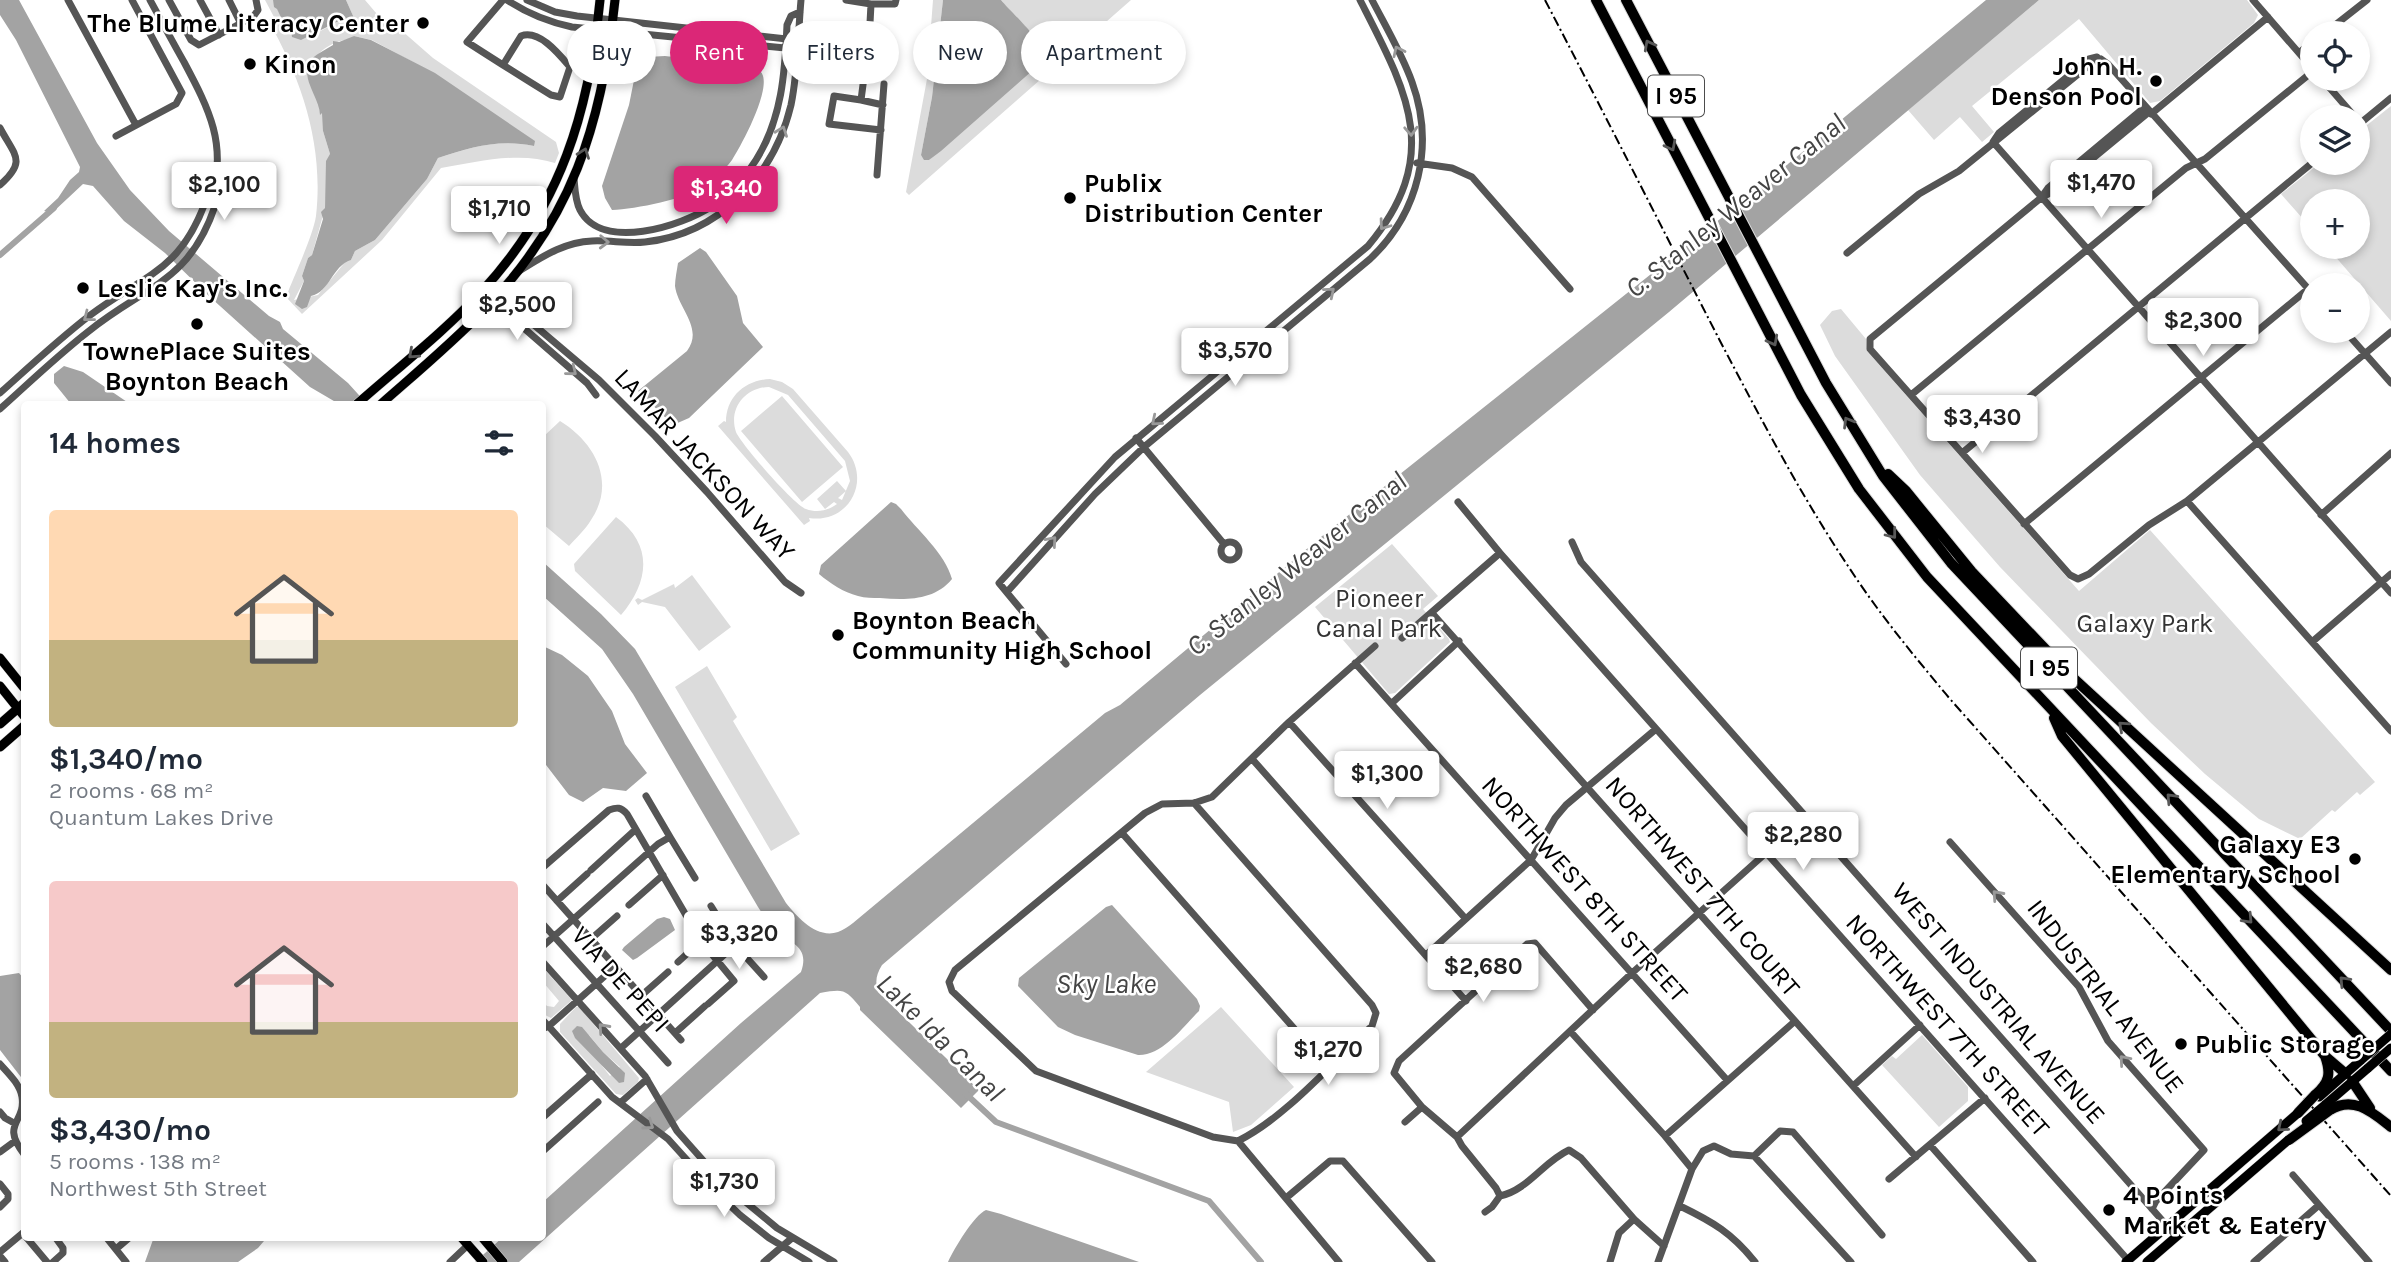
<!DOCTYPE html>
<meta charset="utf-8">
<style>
:root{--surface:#fff;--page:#f2f2f3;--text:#1f2937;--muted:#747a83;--accent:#db2777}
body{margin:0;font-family:Karla,sans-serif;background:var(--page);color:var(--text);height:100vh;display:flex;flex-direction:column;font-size:26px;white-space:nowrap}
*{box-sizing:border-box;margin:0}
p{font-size:23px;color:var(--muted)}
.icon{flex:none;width:38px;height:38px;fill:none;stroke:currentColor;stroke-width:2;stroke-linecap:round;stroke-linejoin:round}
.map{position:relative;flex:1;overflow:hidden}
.details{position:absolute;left:21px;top:401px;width:525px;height:840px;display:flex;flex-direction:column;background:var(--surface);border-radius:7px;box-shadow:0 4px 10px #0003}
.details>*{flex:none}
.top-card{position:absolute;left:567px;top:21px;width:665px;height:63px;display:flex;gap:14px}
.tools{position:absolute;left:2300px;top:21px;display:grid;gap:14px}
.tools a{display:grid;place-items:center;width:70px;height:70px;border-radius:50%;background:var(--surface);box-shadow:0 4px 10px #0003;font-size:35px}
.price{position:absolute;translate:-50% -60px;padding:0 16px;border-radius:7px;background:#fff;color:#222;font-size:23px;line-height:46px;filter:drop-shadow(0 2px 4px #0008)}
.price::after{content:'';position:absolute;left:50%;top:42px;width:21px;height:16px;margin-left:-10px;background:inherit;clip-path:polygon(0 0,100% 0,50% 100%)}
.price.active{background:var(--accent);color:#fff}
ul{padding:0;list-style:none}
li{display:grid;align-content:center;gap:14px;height:371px;padding:0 28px}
li span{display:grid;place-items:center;height:217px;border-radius:7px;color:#555}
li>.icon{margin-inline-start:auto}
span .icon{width:126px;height:126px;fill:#fffc;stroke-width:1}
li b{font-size:30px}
h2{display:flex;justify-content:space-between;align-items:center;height:84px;padding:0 28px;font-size:30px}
.chip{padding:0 24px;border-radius:32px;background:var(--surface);box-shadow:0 4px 10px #0003;font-size:24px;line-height:63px}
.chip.active{background:var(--accent);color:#fff}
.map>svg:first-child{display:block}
</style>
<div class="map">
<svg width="2391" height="1262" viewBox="0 0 2391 1262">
<rect width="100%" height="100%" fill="#fff"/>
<path fill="#dcdcdc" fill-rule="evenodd" d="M265,0H273L286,27L291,28L292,33L313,35L339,21L354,18L346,0H365L388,27L393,23L433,58L556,142L559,153L555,163C519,151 477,162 441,168L382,240L302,314L286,297C294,276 313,236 316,216C324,145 302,80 268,20L274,17ZM354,36L372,40L435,74L534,141V146C497,139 473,147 438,158L427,179L375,240L355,251L351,260L346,261L318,295L294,300L304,281L302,276L308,258L312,255L325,208L330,154L323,131L324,116L307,76C309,60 322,48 337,42C343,40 348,40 354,36Z
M933,0H943L932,97L921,155L929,160L1044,56C1042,39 1012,14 1001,0H1131L909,195L906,192L927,79Z
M2039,0H2247L2258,15L2254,23L2160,101L2150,103L2079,19L1972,106L1994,132L1982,142L1960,117L1934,140L1908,110Z
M2391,106V321L2327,247H2357V201H2312V229L2281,194L2320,163H2357V133Z
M1841,309L1866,339L1867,351L2079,591L2150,530L2375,782L2360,795L2357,792L2335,812L2332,810L2300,839L2259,819L2205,774L2151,723L2000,567L1920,475L1835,356L1820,325L1832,311Z
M770,379L782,382L793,389L848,452C871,482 848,524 809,518L810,521L804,525L718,426L724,421L726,422C726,397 745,380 770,379ZM769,387L788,395L845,461L850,481L842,500L838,498L846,491L837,481L817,499L825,509L834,502L837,504C827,511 817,513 806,509C794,505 741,444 736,432C728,408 746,387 769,387Z
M782,396L843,467L802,502L741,431Z
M560,421C596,443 616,483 591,520C585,530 576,538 569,546L543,524V437Z
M616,517C654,545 649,582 621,615L575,571L574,564Z
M1392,544L1438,596L1423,609L1449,639L1450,642L1395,693L1389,694L1315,607Z
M692,575L731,627L699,651L665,607L642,602L638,605L635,600L638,598L642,600L674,584L675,588Z
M707,666L737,717L733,721L800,834L771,851L675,687Z
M543,968L572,1000L551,1018L543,1014V1002L547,1006L554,1007L559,1001L543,982Z
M576,1007H579L639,1078L638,1082L623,1095L616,1094L560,1032V1024ZM589,1035L603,1052L620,1067L610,1076L599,1062Z
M1221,1007L1294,1087L1251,1125L1233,1132L1229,1102L1146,1072Z
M1922,1035L1968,1087V1101L1939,1127L1882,1065L1892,1056L1896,1059Z"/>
<path fill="#a3a3a3" d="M0,0H19L97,143L130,190L169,231L269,316L280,322L283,329L348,383L367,404H339L310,387L210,297L165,253L124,221L93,186L83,184L52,213L44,211L58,198L70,180L79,172L80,167L16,40L0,15Z
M273,0H346L354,18L339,21L301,40L292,37L291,29L286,28L277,9L274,7Z
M943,0H1001C1010,11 1041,39 1043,52C1044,57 1043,58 1041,63L941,151L929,160H924L921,155L932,97Z
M1986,0H2039L1669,312L1200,695L882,965C876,975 875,981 878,992L979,1090L961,1108L860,1010V1007C845,989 844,989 820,993L519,1262H475L503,1237H542L543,1202L741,1023L801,972C810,946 791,944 775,930C768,924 763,914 758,907L633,694L602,649L543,596V562L601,614L635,649L786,903C798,918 817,939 838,932C843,930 849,926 853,923L1105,713L1120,705L1321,537L1759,188Z
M354,36L371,40L435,73L535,141L534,146C498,139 472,147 438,158L427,179L375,240L355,251L351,260C332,266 330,292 311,296L307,307L302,309L295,304L304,281L302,276L308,258L312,255L323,219L321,212L325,208L326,161L330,154L323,131L322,113L320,115C320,98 299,77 310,61C314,55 327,49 333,45V41L339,42Z
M665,56C683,58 749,62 760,71C775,84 741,146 732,160C726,168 714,181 706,186C686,199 636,209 612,210L605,198L602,186L629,105L637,65L640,60L647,57Z
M700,248L706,252L737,296L743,323L763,347L689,418L673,425L638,391L687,351C704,328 678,309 675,286C675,279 677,270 678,263Z
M64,366L83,372L130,404H71L54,383V374Z
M891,502L896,504L901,509C917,530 945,553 952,579C934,601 906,600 880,598C873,598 865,598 858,596C843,592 831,584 819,574L821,565Z
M545,647L562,655L588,676L612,711L625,744L647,773L626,791L603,788L583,802L569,795L543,761L542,649Z
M1112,905L1197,999L1200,1006L1199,1011C1183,1027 1162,1056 1138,1055L1075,1035L1058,1027L1018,986L1019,978L1106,907Z
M664,917L670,919L675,930L637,958L633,960L622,950L624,947L657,919Z
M19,973L24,979V1081L0,1050V976Z
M577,1026L582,1027L603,1052L625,1073L624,1082L619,1083L575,1038L572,1031Z
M986,1210L1001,1214L1139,1262H948C954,1249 974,1215 986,1210Z
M154,1237H262L264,1241L258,1248L238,1262H145Z"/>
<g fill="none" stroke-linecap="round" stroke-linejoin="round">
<path stroke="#a3a3a3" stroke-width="6" d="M0,255L54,208
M966,1094L996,1122L1209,1201L1261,1262"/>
<defs>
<path id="major" d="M357,404C399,367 445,331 483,290C561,205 589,112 600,0
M381,404C415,374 451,344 483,311C572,220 602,124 615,0
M0,658L24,688
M0,686L24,716
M0,724L24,703
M0,747L24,726
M2319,1097L2361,1060
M2325,1105L2368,1068
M461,1237L483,1262
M482,1237L503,1262
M2126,1262L2298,1113
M2147,1262L2293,1136"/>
<path id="highway" d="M1596,0L1801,395L1859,489L1927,577L2391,1071
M1626,0L1826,383L1883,476L1951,563L2391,1031
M1888,474L1906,491L1972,572L2071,676L2391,970
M2054,718L2062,736L2325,1056L2346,1074
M2352,1081L2370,1108
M2315,1095C2330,1082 2331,1073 2325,1056
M2330,1110C2354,1095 2373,1113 2391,1127"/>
</defs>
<use href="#major" stroke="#dbdbdb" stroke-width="10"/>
<use href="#highway" stroke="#dbdbdb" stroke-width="12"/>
<path stroke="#555" stroke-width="7" d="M68,0L136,125
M169,0L191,40L199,45L253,17L258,10L256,0
M200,0L219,35
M229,0L241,24
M503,0L467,42C495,60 523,78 551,95L560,97L570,67C559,54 539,29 521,36L503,65
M507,0C528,14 548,22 572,27L826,52L859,58
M527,0L555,12L577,16L859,47
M846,0L871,4
M2253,0L2312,68
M2325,33L2367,0
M858 52a10 10 0 1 1 20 0a10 10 0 1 1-20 0Z
M869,42L871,4H895L896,0
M2299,53L2312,42
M2101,59L2108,64L2312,293
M2322,79L2355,117
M861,100L866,62
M2149,112L2052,192L2042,197L1870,339V349L2070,575L2078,579L2089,574L2149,525L2187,501L2391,332
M2151,114L2268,17
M2357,126L2391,98
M0,128C15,156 27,161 0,185
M881,130L829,124L834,96L861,100L883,105
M116,136L176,104L182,93L132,0
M1993,142L2391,593
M1993,142L1999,133L2089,59L2097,57
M1417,163L1452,168L1472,177L1570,289
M877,175L884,84
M574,178C575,189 575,200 580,210C602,252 682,226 712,206C730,194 745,178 756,160C782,119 785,72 787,25L791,16L800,12
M2043,195L2048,188L2145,107
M1847,253L1919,194L1959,171L2093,62L2101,59
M519,271C542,257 564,242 592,241C610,240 627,244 645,242C719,234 774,176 791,105C798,72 798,33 801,0
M487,285L599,380L655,436L707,492L785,582L801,593
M481,291L587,383L596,395
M2345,331L2391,383
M0,393C29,367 58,340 89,316C143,275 179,273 205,203L211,200
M1911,395L2186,168L2205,159L2312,72
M0,409C29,383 58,355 89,331C146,285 189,283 215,206L211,200C228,145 209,109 184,62C172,41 161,20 150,0
M1136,438L1224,544
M1962,453L2312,163
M2187,501L2391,731
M1458,502L1500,553L2128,1260
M2321,515L2391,453
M2024,524L2308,289
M1221 551a9 9 0 1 1 18 0a9 9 0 1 1-18 0Z
M1572,542L1581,562L2176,1236
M1007,592L1095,494L1144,447L1370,259C1419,213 1435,145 1412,82C1402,54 1386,27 1372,0
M1432,613L1916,1157
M1402,638L1500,553
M2312,642L2391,574
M1355,663L1727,1080
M1066,664L999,583L1115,457L1368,246C1444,155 1407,92 1360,0
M1392,703L1459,641
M1289,722L1465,918
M1253,760L1466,1001
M1194,803L1372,1005L1376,1013L1372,1026C1332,1063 1286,1117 1238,1141
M1122,833L1328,1067
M670,837L695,878
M1950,842L2079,987L2108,1041L2204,1150L2156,1201L2152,1209
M542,868L609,810C617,807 621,807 627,814L701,941L734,981L708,1004
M591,870L635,830
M542,884L681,1040
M557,901L587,874
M629,905L663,875
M711,906L735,945L764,977
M542,923L668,1063
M591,939L617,916
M542,947L658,844L670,837L646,796
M1426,955L1531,860L1555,818L1566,805L1656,729
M542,961L645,1076L677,1131L724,1184L777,1228L834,1262
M678,962L701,941
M642,995L668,972
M542,1019L612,1097L668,1139L716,1192L740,1215L769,1238L809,1262
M542,1029L549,1026L616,966
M1570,1031L1665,1136L1692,1169
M675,1033L705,1006
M621,1048L735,945
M0,1064C8,1073 20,1084 22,1097C26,1123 0,1123 24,1154
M1853,1086L1920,1025
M620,1103L647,1079
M0,1112L5,1118L14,1123
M542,1118L592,1074
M1405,1122L1422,1107
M1665,1136L1794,1022
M1457,1137L1632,973L1767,852
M1930,1145L2033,1262
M0,1152L15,1141
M542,1152L598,1102
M1754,1156L1780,1131L1793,1132L1882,1235
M2293,1175L2369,1262
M1889,1179L1985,1098
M0,1184L8,1194V1199L0,1207
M1500,1196L1496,1188L1462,1146L1457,1137L1422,1107L1394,1073L1399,1061L1527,944L1535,943L1593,1010
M1500,1196C1528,1190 1543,1162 1569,1150L1581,1158L1634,1219L1664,1246
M1286,1198L1330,1161H1343L1432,1262
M1680,1206C1713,1222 1732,1233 1755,1262
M1485,1212L1492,1207L1500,1196
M26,1237L47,1262
M106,1237L126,1262
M116,1249L130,1237
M0,1252L24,1232
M0,1256L5,1262
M53,1262L63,1253V1248L55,1237
M450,1262L468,1245
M764,1262L792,1238
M1339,1262L1238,1141L1213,1137L1036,1071L952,991L949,982L955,970L1145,813L1162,804L1194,803L1212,797L1289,722L1375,646
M1610,1262L1619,1233L1634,1219
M1658,1262L1692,1169L1703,1151L1714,1146L1731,1154L1754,1156L1851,1262
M2254,1262L2319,1205"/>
<use href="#major" stroke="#000" stroke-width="9"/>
<use href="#highway" stroke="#000" stroke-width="10"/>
<path stroke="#000" stroke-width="2" stroke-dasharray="10 3.5 2 3.5" stroke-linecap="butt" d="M1545,0C1604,113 1661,226 1719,339C1760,417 1801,496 1850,569C1880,615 1915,657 1950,699L2391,1196"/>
<defs>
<path id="major-bridge" d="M2361,1060L2391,1034
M2368,1068L2391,1048
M2306,1121L2325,1105"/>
<path id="highway-bridge" d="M2298,1113L2315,1095
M2289,1140L2330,1110"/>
</defs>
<use href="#major-bridge" stroke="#dbdbdb" stroke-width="10" stroke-linecap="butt"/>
<use href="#highway-bridge" stroke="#dbdbdb" stroke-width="12" stroke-linecap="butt"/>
<use href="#major-bridge" stroke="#000" stroke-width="9"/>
<use href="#highway-bridge" stroke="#000" stroke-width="10"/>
</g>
<defs><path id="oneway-chevron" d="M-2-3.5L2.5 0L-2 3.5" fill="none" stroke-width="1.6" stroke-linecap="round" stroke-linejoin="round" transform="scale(1.75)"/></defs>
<g stroke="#595959">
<use href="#oneway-chevron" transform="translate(1649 45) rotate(-118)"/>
<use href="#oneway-chevron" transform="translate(1671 146) rotate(63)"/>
<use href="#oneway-chevron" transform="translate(584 153) rotate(-70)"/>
<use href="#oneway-chevron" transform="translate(1773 341) rotate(62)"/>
<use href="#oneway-chevron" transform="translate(413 354) rotate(138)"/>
<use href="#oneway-chevron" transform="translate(1848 422) rotate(-121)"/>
<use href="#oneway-chevron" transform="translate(1892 534) rotate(52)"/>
<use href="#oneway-chevron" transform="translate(2123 726) rotate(-138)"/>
<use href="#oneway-chevron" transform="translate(2171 798) rotate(-133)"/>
<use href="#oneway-chevron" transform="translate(2248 919) rotate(47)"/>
<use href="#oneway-chevron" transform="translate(2344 981) rotate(-133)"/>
<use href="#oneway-chevron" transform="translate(2282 1127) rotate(140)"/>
</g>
<g stroke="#999">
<use href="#oneway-chevron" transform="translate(1398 51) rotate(-116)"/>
<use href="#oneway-chevron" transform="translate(782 131) rotate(-70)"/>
<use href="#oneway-chevron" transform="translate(1411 131) rotate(87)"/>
<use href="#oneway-chevron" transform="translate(1384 225) rotate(126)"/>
<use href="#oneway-chevron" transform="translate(604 242) rotate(2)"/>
<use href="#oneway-chevron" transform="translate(1330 292) rotate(-40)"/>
<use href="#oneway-chevron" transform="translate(88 317) rotate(142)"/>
<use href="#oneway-chevron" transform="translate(572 371) rotate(39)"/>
<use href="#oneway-chevron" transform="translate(1156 421) rotate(140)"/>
<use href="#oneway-chevron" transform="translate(1052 541) rotate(-49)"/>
<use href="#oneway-chevron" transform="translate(1997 895) rotate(-132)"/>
<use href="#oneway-chevron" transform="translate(603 1028) rotate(-132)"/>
<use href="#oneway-chevron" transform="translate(2124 1060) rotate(-131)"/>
<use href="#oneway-chevron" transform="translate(649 1125) rotate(35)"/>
</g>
<g fill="#000" stroke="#fff" stroke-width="2.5">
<circle cx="423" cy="23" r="7"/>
<circle cx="250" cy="64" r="7"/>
<circle cx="2156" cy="81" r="7"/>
<circle cx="1070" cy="198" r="7"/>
<circle cx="83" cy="288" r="7"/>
<circle cx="197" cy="324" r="7"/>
<circle cx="838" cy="635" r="7"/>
<circle cx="2355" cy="859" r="7"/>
<circle cx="2181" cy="1044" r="7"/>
<circle cx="2109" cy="1210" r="7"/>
</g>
<g text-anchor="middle" stroke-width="5" stroke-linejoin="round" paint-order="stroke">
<g fill="#fff" stroke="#4c4c4c" stroke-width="2">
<rect x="1648" y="75.5" width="56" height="41" rx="5"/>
<rect x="2021" y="647.5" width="56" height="41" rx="5"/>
</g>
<g font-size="24" font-weight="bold" fill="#000">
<text x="1676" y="104">I 95</text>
<text x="2049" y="676">I 95</text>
</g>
<g font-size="26" font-weight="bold" fill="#000" stroke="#fff" text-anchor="start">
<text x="409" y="32" text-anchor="end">The Blume Literacy Center</text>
<text x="264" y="73">Kinon</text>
<text x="2142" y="75" text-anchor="end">John H.<tspan x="2142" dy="30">Denson Pool</tspan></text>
<text x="1084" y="192">Publix<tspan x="1084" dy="30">Distribution Center</tspan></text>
<text x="97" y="297">Leslie Kay's Inc.</text>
<text x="197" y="360" text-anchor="middle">TownePlace Suites<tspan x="197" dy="30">Boynton Beach</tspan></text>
<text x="852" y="629">Boynton Beach<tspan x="852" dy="30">Community High School</tspan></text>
<text x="2341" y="853" text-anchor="end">Galaxy E3<tspan x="2341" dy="30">Elementary School</tspan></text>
<text x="2195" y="1053">Public Storage</text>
<text x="2123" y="1204">4 Points<tspan x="2123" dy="30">Market &amp; Eatery</tspan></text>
</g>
<g font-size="26" fill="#000" stroke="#fff">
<text transform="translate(705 464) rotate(47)" y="9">LAMAR JACKSON WAY</text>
<text transform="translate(1703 886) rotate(49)" y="9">NORTHWEST 7TH COURT</text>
<text transform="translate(1585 889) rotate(48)" y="9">NORTHWEST 8TH STREET</text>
<text transform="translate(621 979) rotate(48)" y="9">VIA DE PEPI</text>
<text transform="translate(2106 996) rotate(52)" y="9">INDUSTRIAL AVENUE</text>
<text transform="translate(1999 1003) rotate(49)" y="9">WEST INDUSTRIAL AVENUE</text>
<text transform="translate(1948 1025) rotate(48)" y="9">NORTHWEST 7TH STREET</text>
</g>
<g font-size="26" fill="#333" stroke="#fff">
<text x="1379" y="607">Pioneer<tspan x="1379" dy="30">Canal Park</tspan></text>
<text x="2145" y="632">Galaxy Park</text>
</g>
<g font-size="28" font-style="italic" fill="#444" stroke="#fff">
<text transform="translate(1735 205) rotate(-39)" y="10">C. Stanley Weaver Canal</text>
<text transform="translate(1296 563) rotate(-39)" y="10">C. Stanley Weaver Canal</text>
<text x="1106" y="993">Sky Lake</text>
<text transform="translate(941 1037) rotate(45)" y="10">Lake Ida Canal</text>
</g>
</g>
</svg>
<div class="tools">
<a><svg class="icon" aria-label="locate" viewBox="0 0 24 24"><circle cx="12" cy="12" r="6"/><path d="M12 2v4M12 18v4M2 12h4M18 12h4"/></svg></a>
<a><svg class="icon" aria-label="layers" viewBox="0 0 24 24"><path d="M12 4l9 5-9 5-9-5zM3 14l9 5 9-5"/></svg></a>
<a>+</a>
<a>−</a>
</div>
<b class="price" style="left:2101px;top:220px">$1,470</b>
<b class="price" style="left:224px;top:222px">$2,100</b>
<b class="price active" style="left:726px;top:226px">$1,340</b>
<b class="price" style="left:499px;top:246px">$1,710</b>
<b class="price" style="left:517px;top:342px">$2,500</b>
<b class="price" style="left:2203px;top:358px">$2,300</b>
<b class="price" style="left:1235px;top:388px">$3,570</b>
<b class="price" style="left:1982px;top:455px">$3,430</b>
<b class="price" style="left:1387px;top:811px">$1,300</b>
<b class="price" style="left:1803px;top:872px">$2,280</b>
<b class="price" style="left:739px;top:971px">$3,320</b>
<b class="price" style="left:1483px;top:1004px">$2,680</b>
<b class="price" style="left:1328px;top:1087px">$1,270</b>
<b class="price" style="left:724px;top:1219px">$1,730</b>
<div class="top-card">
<a class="chip">Buy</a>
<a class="chip active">Rent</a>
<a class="chip">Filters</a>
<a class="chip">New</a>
<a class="chip">Apartment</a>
</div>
<section class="details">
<h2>14 homes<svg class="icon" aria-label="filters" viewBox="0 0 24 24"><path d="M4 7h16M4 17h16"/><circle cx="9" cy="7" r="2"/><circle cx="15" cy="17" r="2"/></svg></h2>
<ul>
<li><span style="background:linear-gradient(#ffd9b3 60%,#c2b280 0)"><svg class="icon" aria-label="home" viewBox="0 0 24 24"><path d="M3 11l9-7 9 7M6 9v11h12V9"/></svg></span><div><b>$1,340/mo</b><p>2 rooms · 68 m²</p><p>Quantum Lakes Drive</p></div></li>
<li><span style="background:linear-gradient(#f6c9c9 65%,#c2b280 0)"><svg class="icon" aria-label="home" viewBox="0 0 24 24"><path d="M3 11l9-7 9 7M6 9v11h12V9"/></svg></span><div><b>$3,430/mo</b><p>5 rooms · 138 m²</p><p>Northwest 5th Street</p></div></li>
</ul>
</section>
</div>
